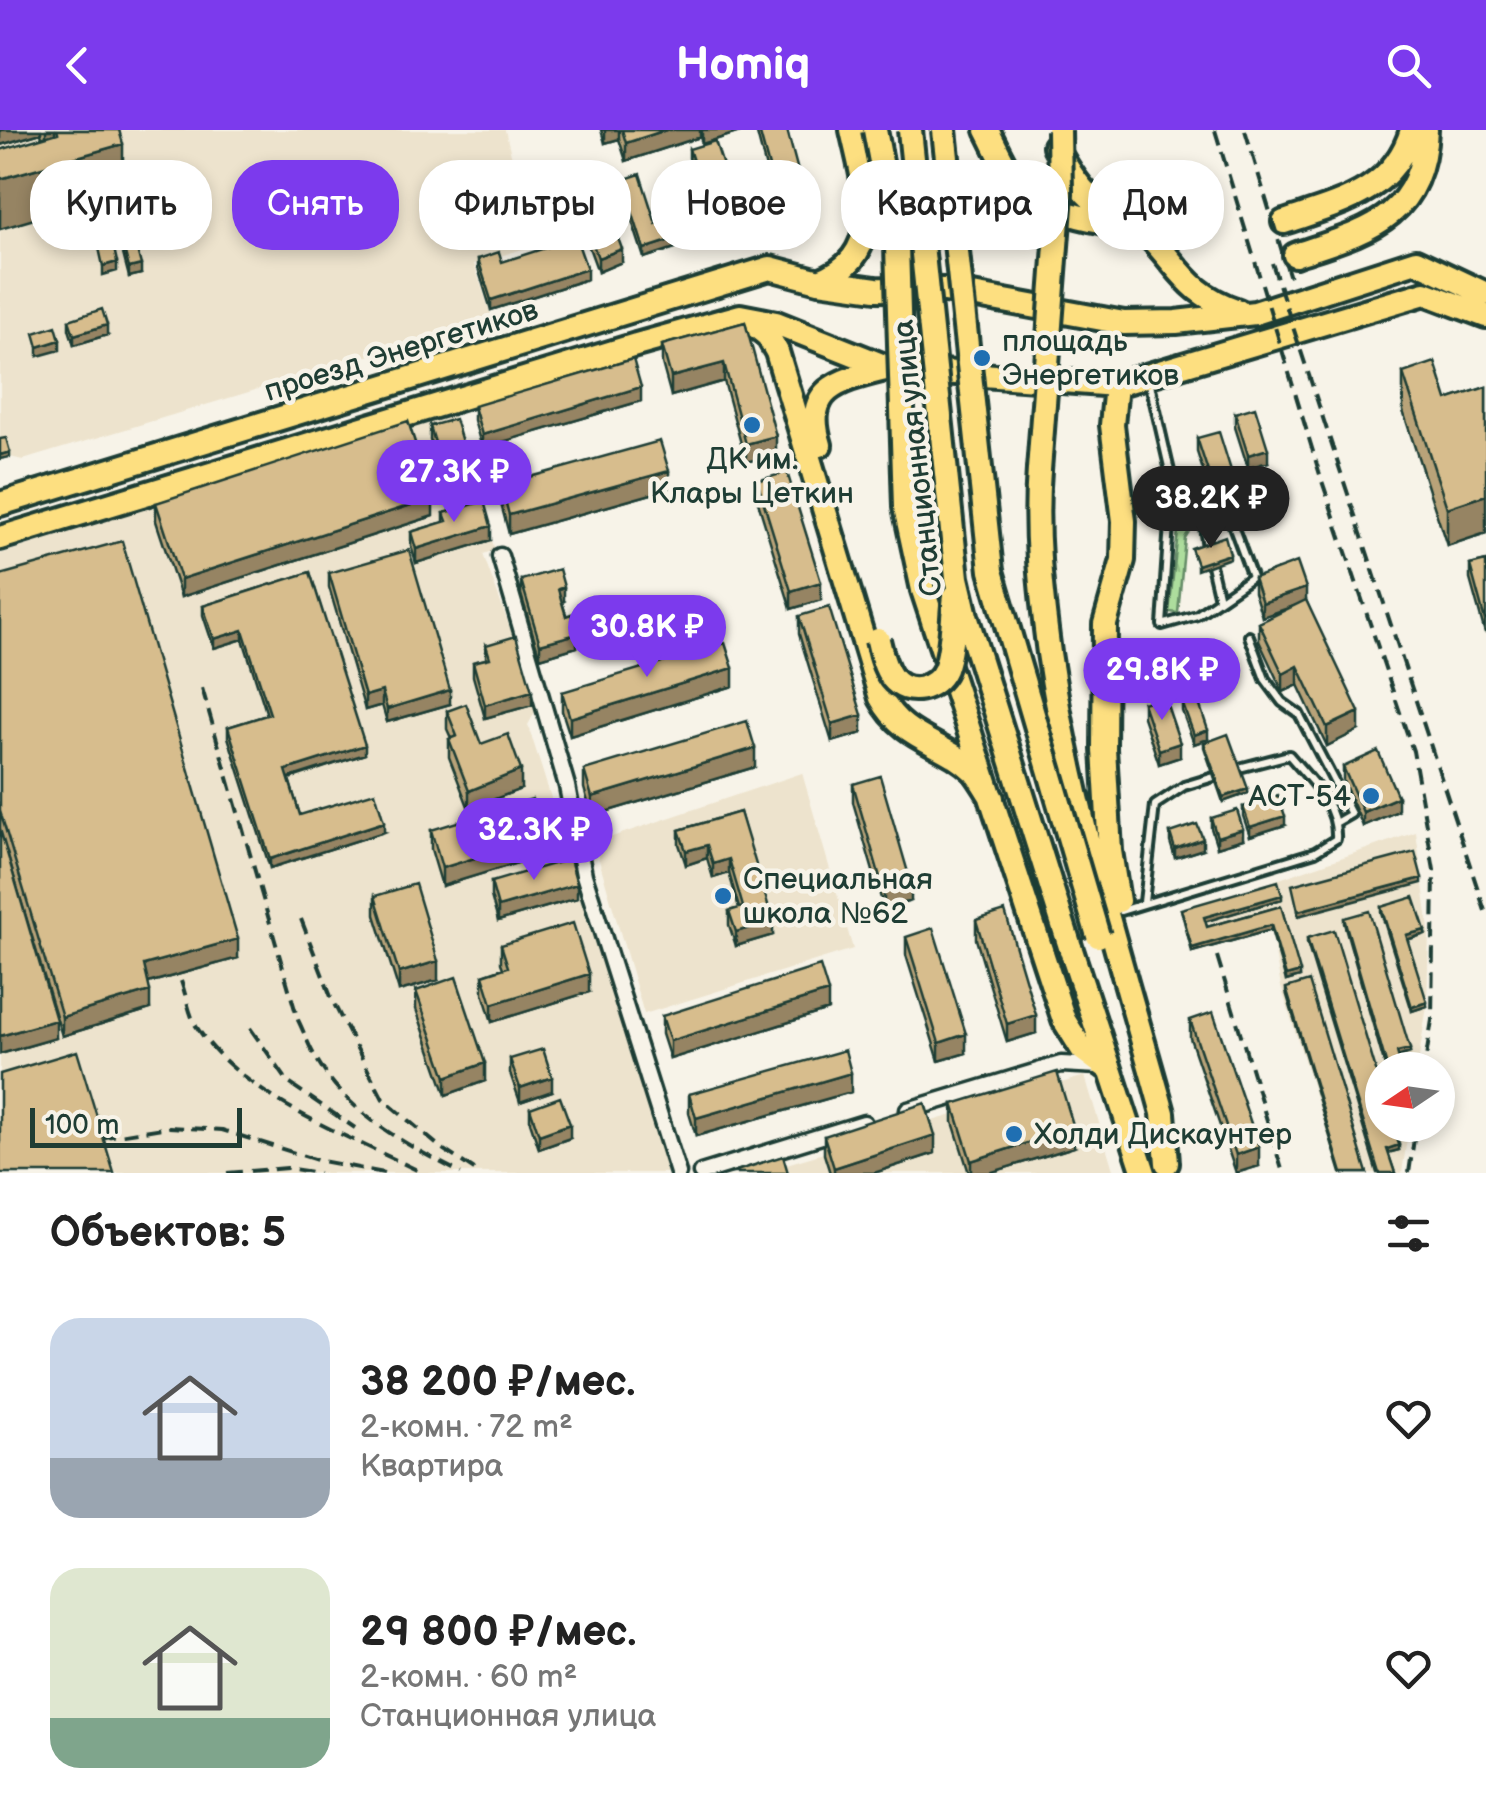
<!DOCTYPE html>
<html lang="ru">
<meta charset="utf-8">
<style>
:root{--surface:#fff;--page:#f2f2f2;--text:#222;--muted:#767676;--accent:#7c3aed}
body{margin:0;font-family:"Balsamiq Sans",sans-serif;background:var(--page);color:var(--text);height:100vh;display:flex;flex-direction:column;font-size:38px;white-space:nowrap}
*{box-sizing:border-box;margin:0}
p{font-size:32px;color:var(--muted)}
.icon{flex:none;width:55px;height:55px;fill:none;stroke:currentColor;stroke-width:2;stroke-linecap:round;stroke-linejoin:round}
.map{position:relative;height:1043px;overflow:hidden}
.drawer{display:flex;flex-direction:column;background:var(--surface);flex:1}
.drawer>*{flex:none}
.hud{position:absolute;left:30px;top:30px;width:1428px;height:90px;display:flex;gap:20px}
.needle{width:65px;rotate:257deg}
.fabs{position:absolute;left:1365px;top:922px;display:grid;gap:20px}
.fabs a{display:grid;place-items:center;width:90px;height:90px;border-radius:50%;background:var(--surface);box-shadow:0 5px 15px #0003;font-size:50px}
.scale{position:absolute;left:30px;bottom:25px;width:212px;box-sizing:border-box;padding-left:10px;border:5px solid #1f3d34;border-top:0;font-size:28px;line-height:35px;white-space:nowrap;color:#1f3d34;-webkit-text-stroke:8px #f7f3e8;paint-order:stroke}
.price{position:absolute;translate:-50% -85px;padding:0 22px;border-radius:35px;background:var(--accent);color:#fff;font-size:32px;line-height:65px;filter:drop-shadow(0 2px 5px #0008)}
.price::after{content:'';position:absolute;left:50%;top:60px;width:30px;height:22px;margin-left:-15px;background:inherit;clip-path:polygon(0 0,100% 0,50% 100%)}
.price.selected{background:#222;color:#fff}
ul{padding:0;list-style:none}
li{display:flex;align-items:center;gap:30px;height:250px;padding:0 50px}
li span{display:grid;place-items:center;flex:none;width:280px;height:200px;border-radius:30px;color:#555}
li>.icon{margin-inline-start:auto}
span .icon{width:120px;height:120px;fill:#fffc;stroke-width:1}
li b{font-size:42px}
h2{display:flex;justify-content:space-between;align-items:center;height:120px;padding:0 50px;font-size:42px}
.pill{padding:0 35px;border-radius:40px;background:var(--surface);box-shadow:0 5px 15px #0003;font-size:35px;line-height:90px}
.pill.selected{background:var(--accent);color:#fff}
header{display:flex;justify-content:space-between;align-items:center;height:130px;padding:0 50px;background:var(--accent);color:#fff;font-size:45px;font-weight:800}
.map>svg:first-child{display:block}
</style>
<header><svg class="icon" aria-label="back" viewBox="0 0 24 24"><path d="M15 5l-7 7 7 7"/></svg>Homiq<svg class="icon" aria-label="search" viewBox="0 0 24 24"><circle cx="10" cy="10" r="6"/><path d="M15 15l6 6"/></svg></header>
<div class="map">
<svg width="1486" height="1043" viewBox="0 0 1486 1043">
<defs>
<pattern id="grass-tufts" width="24" height="20" patternUnits="userSpaceOnUse" patternTransform="scale(2.5)"><rect width="24" height="20" fill="#addd9d"/><path d="M3 7l-1-3M5 7V3M7 7l1-3M15 17l-1-3M17 17v-4M19 17l1-3" fill="none" stroke="#94bf88"/></pattern>
</defs>
<rect width="100%" height="100%" fill="#f7f3e8"/>
<filter id="ink" filterUnits="userSpaceOnUse"><feTurbulence type="fractalNoise" baseFrequency=".01" numOctaves="2"/><feDisplacementMap in="SourceGraphic" scale="20" xChannelSelector="R" yChannelSelector="G"/><feConvolveMatrix kernelMatrix="1 2 1 2 8 2 1 2 1" color-interpolation-filters="sRGB"/></filter>
<g filter="url(#ink)">
<path fill="#ede3cd" d="M0,0H505L512,28L502,33L529,117L474,134L492,188L487,190L23,330L10,327L0,329Z
M452,282L495,420L483,424L517,517L535,582L528,595L669,1043H0V424Z
M802,643L853,819L644,884L594,713Z
M1416,702L1429,800L1427,876L1417,940H1382V995H1409L1402,1043H1340L1281,857L1271,800L1192,822L1181,783Z
M1085,946L1114,1043H756Z"/>
<path fill="url(#grass-tufts)" stroke="#668d68" stroke-width="2.5" d="M1187,370L1193,374L1191,398L1185,408L1178,483L1169,482L1181,375Z"/>
<g fill="none" stroke-linecap="round" stroke-linejoin="round">
<defs>
<path id="service" d="M1149,250L1172,350L1162,495L1197,485L1252,447L1229,385L1199,364L1172,350
M1199,364L1207,417
M1211,435L1219,469
M1249,506L1265,549L1282,572L1299,584L1351,684L1337,692
M1144,772L1155,675L1184,656L1214,647
M1121,781L1315,722L1336,709C1338,674 1310,650 1289,625L1239,638"/>
<path id="minor" d="M500,426L567,656L584,745L678,1043
M908,980L1061,934L1099,936
M701,1043L864,993"/>
<path id="primary" d="M987,0C997,19 1005,40 1020,56C1046,82 1089,90 1124,95
M1055,16C1065,35 1079,60 1097,73C1111,84 1131,88 1144,101C1181,137 1184,162 1238,181
M1284,92C1338,74 1394,62 1412,0
M1295,125C1366,101 1422,90 1426,0
M819,151C889,125 864,55 852,0
M746,188L768,206L777,222L881,568C903,610 943,611 974,641C981,649 986,659 992,668
M1116,255L1112,295L1124,391L1123,430L1105,494L1104,619L1110,721L1118,771
M820,315C802,256 842,250 889,238
M1039,340C1034,401 1041,462 1049,523C1072,679 1121,831 1163,983L1167,1033
M0,374L770,138L819,151L876,159L945,160L1124,193L1176,192L1255,183L1416,131L1486,164
M0,408L636,215L740,186L776,193L889,238L1116,255L1425,163L1486,186
M923,460L1064,890L1082,919L1110,940
M1070,817L1144,1043"/>
</defs>
<use href="#service" stroke="#1f3d34" stroke-width="14"/>
<use href="#minor" stroke="#1f3d34" stroke-width="21"/>
<use href="#primary" stroke="#1f3d34" stroke-width="30"/>
<use href="#service" stroke="#f7f3e8" stroke-width="6"/>
<use href="#minor" stroke="#f7f3e8" stroke-width="14"/>
<use href="#primary" stroke="#fddf80" stroke-width="22"/>
<path stroke="#1f3d34" stroke-width="4" stroke-dasharray="15 8" stroke-linecap="butt" d="M1215,0L1321,348L1413,621L1434,740L1432,890L1424,940
M1245,0L1290,148
M1272,133L1486,784
M202,558L298,890C305,904 310,920 319,933C351,986 408,1016 461,1043
M301,789L333,872L383,969L441,1018L479,1043
M1217,826L1283,1043
M181,851C186,865 189,884 196,896C244,969 347,1005 423,1043
M250,898L289,953L355,998
M100,1008L169,997L222,1000L317,1030L384,1043
M227,1043L287,1038L319,1043
M1409,1043L1416,995"/>
<defs>
<path id="primary-bridge" d="M875,0L897,116L905,377L923,460
M910,0L957,448L966,486L1070,817
M944,0L991,441L1098,806
M1039,340L1060,63L1059,0
M878,510C881,523 884,537 892,548C907,567 936,560 945,539C953,517 952,489 955,466"/>
</defs>
<use href="#primary-bridge" stroke="#1f3d34" stroke-width="30" stroke-linecap="butt"/>
<use href="#primary-bridge" stroke="#fddf80" stroke-width="22"/>
</g>
<path fill="#b9a379" stroke="#1f3d34" stroke-width="2.5" d="M0,0H119L123,63L42,8L41,3L0,15Z
M601,0H746L702,14L700,7L626,31L619,9L605,13Z
M756,0H787L801,66L775,73Z
M689,19L740,97L644,128L622,60V50L656,94L705,78L689,28Z
M742,51L770,96L755,101L750,85L745,87L741,77V67H744L742,60Z
M574,63L622,132L598,142L574,76Z
M122,111L141,144L129,147L122,120Z
M478,129L587,149L491,180L478,138Z
M69,190L107,205L74,215L69,199Z
M745,192L776,324L746,332L724,251L671,266L662,233V215Z
M1403,243L1447,270L1486,257V403L1447,416L1403,281Z
M641,271L482,318L474,290V276Z
M1235,283L1268,332L1248,338L1235,297Z
M430,296L479,373L491,410L416,433L411,416V402L444,392V383L451,381L430,310Z
M1197,308L1233,361L1212,368L1197,322Z
M757,351L821,470L791,479L757,369Z
M501,355L669,359L509,404L501,374Z
M156,373L433,386L181,467L156,391Z
M1486,431L1485,503L1470,449V435Z
M310,442L365,624L289,649L300,685L384,702L270,738L228,607V597L267,585L243,509L214,518L203,485V476Z
M329,443L450,574L387,592L382,575L365,580L329,457Z
M0,445L238,828L148,853L150,879L62,906L6,720L56,908L0,924Z
M1254,448L1306,470L1359,600L1327,616L1298,555L1283,562L1259,511V493L1296,476L1262,487L1254,462Z
M521,450L564,471L562,472L577,517L540,528L521,464Z
M799,486L862,603L832,612L799,504Z
M486,515L532,575L485,588L473,546V532L486,529Z
M733,556L570,606L562,581V562Z
M1182,572L1208,609L1194,614L1182,581Z
M1143,573L1180,627L1159,634L1143,587Z
M447,581L481,614L521,659L469,679L449,627V609L451,608L447,599Z
M1204,613L1248,663L1223,672L1204,617Z
M755,637L592,686L584,658V640Z
M1343,637L1398,681L1363,696L1343,651Z
M853,654L911,771L884,779L853,672Z
M1243,677L1285,695L1250,706L1243,686Z
M740,682L773,805L736,816L729,795V781L739,778L729,743L713,748L707,728L686,735L679,714V700Z
M1211,688L1243,709L1217,717L1211,698Z
M431,700L543,725L442,756L431,719Z
M1170,703L1203,719L1175,728L1170,712Z
M491,752L577,768L498,791L491,766Z
M375,766L438,850L399,861L375,785Z
M1282,769L1205,791L1207,797L1281,776L1300,847L1286,851L1271,800L1192,822L1181,779Z
M1381,777L1425,804L1407,810L1427,876L1412,881L1381,782Z
M1344,788L1410,923L1398,927L1402,940H1386L1344,793Z
M976,790L1036,903L1007,912L976,809Z
M906,807L966,923L939,931L906,825Z
M1307,808L1399,1020L1388,1023L1395,1043H1377L1307,813Z
M501,815L589,862L492,892L483,863V845L503,838L501,833Z
M1286,858L1367,1043H1341L1286,862Z
M416,861L485,951L446,965L416,879Z
M828,880L670,929L662,904V886Z
M1190,890L1259,1036L1236,1043L1190,908Z
M510,929L552,961L520,972L510,943Z
M851,962L696,1006L689,983V964Z
M953,974L1074,1017L989,1043H969L953,992Z
M530,978L570,1008L539,1019L530,992Z
M824,1006L935,1023L874,1043H830L824,1024Z"/>
<path fill="#968463" stroke="#1f3d34" stroke-width="2.5" d="M0,0H41V3L0,15Z
M46,0H55V20L46,23Z
M605,0H619V9L605,13Z
M666,0H700V7L626,31V13Z
M702,0H746L702,14Z
M123,14V63L0,99V49Z
M801,52V66L775,73V59Z
M750,76V85L745,87V78Z
M770,87V96L755,101V91Z
M740,88V97L644,128V119Z
M622,119V132L598,142V128Z
M117,132V141L103,145V136Z
M141,135V144L129,147V138Z
M587,139V149L491,180V170Z
M107,195V205L74,215V205Z
M60,210V220L38,226V217Z
M724,233V251L671,266V247Z
M641,257V271L482,318V305Z
M776,306V324L746,332V314Z
M1268,319V332L1248,338V325Z
M10,322V327L0,329V325Z
M669,341V359L509,404V385Z
M1233,347V361L1212,368V354Z
M1486,365V403L1447,416V378Z
M433,368V386L181,467V449Z
M479,368V382L454,389V375Z
M491,396V410L416,433V419Z
M1230,424V428L1197,440V435Z
M821,452V470L791,479V461Z
M564,457V471L558,473V459Z
M1306,458V472L1262,487V473Z
M243,500V509L214,518V509Z
M577,504V517L540,528V514Z
M1298,536V555L1283,562V544Z
M733,538V556L570,606V588Z
M450,560V574L387,592V579Z
M382,561V575L365,580V566Z
M532,561V575L485,588V575Z
M1359,582V600L1327,616V597Z
M862,585V603L832,612V594Z
M1208,600V609L1194,614V605Z
M1180,613V627L1159,634V620Z
M365,615V624L286,649V640Z
M755,618V637L592,686V667Z
M521,640V659L469,679V661Z
M1248,659V663L1223,672V667Z
M1398,667V681L1363,696V682Z
M1285,686V695L1250,706V697Z
M384,692V702L270,738V729Z
M1243,699V709L1217,717V707Z
M543,707V725L442,756V738Z
M1203,709V719L1175,728V719Z
M707,715V728L686,735V721Z
M729,729V743L713,748V734Z
M1422,748V753L1298,786V781Z
M911,753V771L884,779V761Z
M577,754V768L498,791V777Z
M1282,765V769L1204,792V787Z
M773,791V805L736,816V802Z
M1271,795V800L1192,822V818Z
M1425,800V804L1406,810V805Z
M238,809V828L144,854V835Z
M438,831V850L399,861V843Z
M1300,842V847L1286,851V846Z
M589,844V862L492,892V874Z
M150,861V879L62,906V887Z
M828,862V880L670,929V911Z
M1427,872V876L1412,881V877Z
M1036,885V903L1007,912V894Z
M56,890V908L0,924V906Z
M966,904V923L939,931V913Z
M1410,919V923L1397,927V922Z
M485,933V951L446,965V947Z
M851,943V962L696,1006V988Z
M552,947V961L520,972V958Z
M570,994V1008L539,1019V1005Z
M1074,998V1017L989,1043H971V1031Z
M935,1005V1023L874,1043H834V1038Z
M1399,1015V1020L1387,1023V1019Z
M1259,1017V1036L1236,1043V1025Z"/>
<path fill="#d7bd8d" stroke="#1f3d34" stroke-width="2.5" d="M57,0H119L123,14L0,49V20L58,3Z
M622,0H666L626,13Z
M759,0H787L801,52L775,59Z
M715,11L740,88L644,119L622,50L640,44L656,94L708,77L689,19Z
M756,46L770,87L755,91L750,76L745,78L741,67L746,66L742,51Z
M598,53L622,119L598,128L574,63Z
M134,108L141,135L129,138L122,111Z
M576,108L587,139L491,170L478,129L499,122L502,132Z
M113,114L117,132L103,136L99,118Z
M102,179L107,195L74,205L69,190Z
M745,192L776,306L746,314L724,233L671,247L662,215Z
M56,196L60,210L38,217L34,203Z
M633,229L641,257L482,305L474,276Z
M1435,232L1447,270L1486,257V365L1447,378L1403,243Z
M1255,277L1268,319L1248,325L1235,283Z
M455,289L479,368L454,375L430,296Z
M408,291L433,368L181,449L156,373Z
M1219,302L1233,347L1212,354L1197,308Z
M6,308L10,322L0,325V309Z
M660,311L669,341L509,385L501,355Z
M787,342L821,452L791,461L757,351Z
M484,371L491,396L416,419L411,402L447,391L444,383Z
M1225,406L1230,424L1197,435L1191,418Z
M122,411L238,809L144,835L150,861L62,887L0,681V445Z
M409,420L450,560L387,579L382,561L365,566L329,443Z
M1486,431V489L1485,490L1470,435Z
M1297,432L1306,458L1262,473L1254,448Z
M559,439L564,457L558,459L566,486L571,484L577,504L540,514L521,450Z
M310,442L365,615L286,640L300,685L375,662L384,692L270,729L228,597L270,584L243,500L214,509L203,476Z
M1306,470L1359,582L1327,597L1298,536L1283,544L1259,493Z
M829,477L862,585L832,594L799,486Z
M516,506L532,561L485,575L473,532L490,528L486,515Z
M725,513L733,538L570,588L562,562Z
M1164,566L1180,613L1159,620L1143,573Z
M1197,567L1208,600L1194,605L1182,572Z
M466,574L481,614L508,604L521,640L469,661L449,609L457,606L447,581Z
M747,591L755,618L592,667L584,640Z
M1228,604L1248,659L1223,667L1204,613Z
M1378,621L1398,667L1363,682L1343,637Z
M880,646L911,753L884,761L853,654Z
M1278,665L1285,686L1250,697L1243,677Z
M532,669L543,707L442,738L431,700Z
M1237,680L1243,699L1217,707L1211,688Z
M740,682L773,791L736,802L729,781L743,777L729,729L713,734L707,715L686,721L679,700Z
M1197,694L1203,709L1175,719L1170,703Z
M0,699L56,890L0,906Z
M1415,722L1422,748L1298,781L1292,755Z
M570,729L577,754L498,777L491,752Z
M1278,751L1282,765L1204,787L1207,797L1281,776L1300,842L1286,846L1271,795L1192,818L1181,779Z
M415,754L438,831L399,843L375,766Z
M1414,767L1425,800L1406,805L1427,872L1412,877L1381,777Z
M1005,781L1036,885L1007,894L976,790Z
M1369,781L1410,919L1397,922L1402,940H1388L1344,788Z
M573,793L589,844L492,874L483,845L508,837L501,815Z
M933,798L966,904L939,913L906,807Z
M1334,800L1382,961V995H1393L1399,1015L1387,1019L1395,1043H1379L1307,808Z
M820,836L828,862L670,911L662,886Z
M456,847L485,933L446,947L416,861Z
M1309,851L1367,1043H1342L1286,858Z
M1213,882L1259,1017L1236,1025L1190,890Z
M543,919L552,947L520,958L510,929Z
M845,920L851,943L696,988L689,964Z
M77,921L114,1043H0V944Z
M1057,942L1074,998L971,1031L953,974Z
M560,967L570,994L539,1005L530,978Z
M925,973L935,1005L834,1038L824,1006Z
M783,1026L788,1043H730Z"/>
</g>
<g fill="#1f6fb2" stroke="#f7f3e8" stroke-width="4">
<circle cx="982" cy="228" r="10"/>
<circle cx="752" cy="295" r="10"/>
<circle cx="1371" cy="666" r="10"/>
<circle cx="723" cy="766" r="10"/>
<circle cx="1014" cy="1004" r="10"/>
</g>
<g text-anchor="middle" stroke-width="9" stroke-linejoin="round" paint-order="stroke">
<g font-size="30" fill="#1f3d34" stroke="#f7f3e8" text-anchor="start">
<text x="1002" y="221">площадь<tspan x="1002" dy="34">Энергетиков</tspan></text>
<text x="752" y="339" text-anchor="middle">ДК им.<tspan x="752" dy="34">Клары Цеткин</tspan></text>
<text x="1351" y="676" text-anchor="end">АСТ-54</text>
<text x="743" y="759">Специальная<tspan x="743" dy="34">школа №62</tspan></text>
<text x="1034" y="1014">Холди Дискаунтер</text>
</g>
<g font-size="30" fill="#1f3d34" stroke="#f7f3e8">
<text transform="translate(401 220) rotate(-17)" y="10">проезд Энергетиков</text>
<text transform="translate(917 328) rotate(-96)" y="10">Станционная улица</text>
</g>
</g>
</svg>
<div class="fabs">
<a><svg class="needle" viewBox="-14 -14 28 28"><path d="M0-13l5 13h-10z" fill="#e53935"/><path d="M0 13l5-13h-10z" fill="#767676"/></svg></a>
</div>
<div class="scale">100 m</div>
<b class="price" style="left:454px;top:395px">27.3K ₽</b>
<b class="price selected" style="left:1211px;top:421px">38.2K ₽</b>
<b class="price" style="left:647px;top:550px">30.8K ₽</b>
<b class="price" style="left:1162px;top:593px">29.8K ₽</b>
<b class="price" style="left:534px;top:753px">32.3K ₽</b>
<div class="hud">
<a class="pill">Купить</a>
<a class="pill selected">Снять</a>
<a class="pill">Фильтры</a>
<a class="pill">Новое</a>
<a class="pill">Квартира</a>
<a class="pill">Дом</a>
</div>
</div>
<section class="drawer">
<h2>Объектов: 5<svg class="icon" aria-label="filters" viewBox="0 0 24 24"><path d="M4 7h16M4 17h16"/><circle cx="9" cy="7" r="2"/><circle cx="15" cy="17" r="2"/></svg></h2>
<ul>
<li><span style="background:linear-gradient(#c9d6e8 70%,#9aa5b1 0)"><svg class="icon" aria-label="home" viewBox="0 0 24 24"><path d="M3 11l9-7 9 7M6 9v11h12V9"/></svg></span><div><b>38 200 ₽/мес.</b><p>2-комн. · 72 m²</p><p>Квартира</p></div><svg class="icon" aria-label="heart" viewBox="0 0 24 24"><path d="M12 20l-8-8c-3-5 5-10 8-4 3-6 11-1 8 4z"/></svg></li>
<li><span style="background:linear-gradient(#dfe7d0 75%,#7fa58c 0)"><svg class="icon" aria-label="home" viewBox="0 0 24 24"><path d="M3 11l9-7 9 7M6 9v11h12V9"/></svg></span><div><b>29 800 ₽/мес.</b><p>2-комн. · 60 m²</p><p>Станционная улица</p></div><svg class="icon" aria-label="heart" viewBox="0 0 24 24"><path d="M12 20l-8-8c-3-5 5-10 8-4 3-6 11-1 8 4z"/></svg></li>
</ul>
</section>
